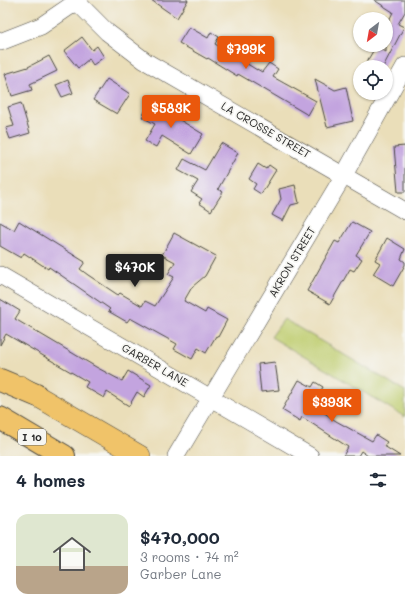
<!DOCTYPE html>
<meta charset="utf-8">
<style>
:root{--surface:#fff;--page:#f6f6f7;--text:#1f2937;--muted:#747a83;--line:#e0e1e3;--accent:#ea580c}
body{margin:0;font-family:Mali,sans-serif;background:var(--page);color:var(--text);height:100vh;display:flex;flex-direction:column;font-size:15px;white-space:nowrap}
*{box-sizing:border-box;margin:0}
p{font-size:13px;color:var(--muted)}
.icon{flex:none;width:22px;height:22px;fill:none;stroke:currentColor;stroke-width:2;stroke-linecap:round;stroke-linejoin:round}
.map{position:relative;height:456px;overflow:hidden}
.side{display:flex;flex-direction:column;background:var(--surface);flex:1}
.side>*{flex:none}
.needle{width:26px;rotate:211deg}
.fabs{position:absolute;left:353px;top:12px;display:grid;gap:8px}
.fabs a{display:grid;place-items:center;width:40px;height:40px;border-radius:50%;background:var(--surface);box-shadow:0 1px 3px #0004;font-size:20px}
.price{position:absolute;translate:-50% -34px;padding:0 9px;border-radius:4px;background:var(--accent);color:#fff;font-size:13px;line-height:26px;filter:drop-shadow(0 1px 2px #0008)}
.price::after{content:'';position:absolute;left:50%;top:24px;width:12px;height:9px;margin-left:-6px;background:inherit;clip-path:polygon(0 0,100% 0,50% 100%)}
.price.active{background:#222;color:#fff}
ul{padding:0;list-style:none}
li{display:flex;align-items:center;gap:12px;height:100px;padding:0 16px}
li+li{border-top:1px solid var(--line)}
li span{display:grid;place-items:center;flex:none;width:112px;height:80px;border-radius:12px;color:#555}
li>.icon{margin-inline-start:auto}
span .icon{width:48px;height:48px;fill:#fffc;stroke-width:1}
li b{font-size:17px}
h2{display:flex;justify-content:space-between;align-items:center;height:48px;padding:0 16px;font-size:17px}
.map>svg:first-child{display:block}
</style>
<div class="map">
<svg width="405" height="456" viewBox="0 0 405 456">
<rect width="100%" height="100%" fill="#f6f6f2"/>
<filter id="ink" filterUnits="userSpaceOnUse"><feTurbulence type="fractalNoise" baseFrequency=".025" numOctaves="2"/><feDisplacementMap in="SourceGraphic" scale="8" xChannelSelector="R" yChannelSelector="G"/><feConvolveMatrix kernelMatrix="1 2 1 2 8 2 1 2 1" color-interpolation-filters="sRGB"/></filter>
<filter id="wash" filterUnits="userSpaceOnUse"><feTurbulence type="fractalNoise" baseFrequency=".012" numOctaves="4" result="noise"/><feDisplacementMap in="SourceGraphic" scale="16" xChannelSelector="R" yChannelSelector="G"/><feGaussianBlur stdDeviation="0.9" result="paint"/><feColorMatrix in="noise" values="0 0 0 0 0 0 0 0 0 0 0 0 0 0 0 0 0 1.4 0 .05"/><feComposite in="paint" operator="in"/></filter>
<g filter="url(#wash)">
<rect width="100%" height="100%" fill="#eadeb9"/>
<path fill="#bfcd6f" stroke="#757c4d" d="M284,319L405,391V417L271,337Z"/>
<g id="blocks">
<path fill="#c3a4df" d="M151,0H188L177,18Z
M374,0H405V12L398,24L404,27L383,67H374L366,63L376,46L386,52V27L393,12Z
M189,27L208,38L211,32L219,37L215,44L257,70V69L262,72L269,63L278,69L273,77L316,101L308,115L238,74L237,76L208,58L207,59L179,43Z
M82,37L92,50L97,46L104,57L93,65L89,59L78,68L64,51Z
M49,56L57,71L30,84L32,90L12,96L5,74L28,67Z
M107,79L130,94L117,114L93,100Z
M315,79L335,90L346,87L353,121L327,127Z
M68,80L73,93L62,97L56,85Z
M150,102L203,134L191,154L162,136L156,147L145,141L155,124L142,117Z
M21,103L30,133L10,139L6,128L14,126L8,107Z
M221,143L238,153L218,189L223,192L211,211L199,203L202,199L191,192L198,181L178,170L184,159L205,170Z
M405,146V192H398L394,147Z
M258,164L266,169L269,165L276,170L261,194L253,189L256,184L249,179Z
M295,185L299,203L291,205L283,221L272,215L281,199L279,189Z
M19,221L85,262L80,269L88,275L118,295L120,293L142,306L145,301L155,306L174,277L168,274L175,262L162,255L174,233L216,256L205,276L192,287L184,301L205,313L207,309L227,320L218,337L216,336L206,353L198,348L192,359L174,349L177,344L130,318L127,322L108,311L110,309L49,267L48,269L24,253L21,258L0,246V222L14,230Z
M352,222L370,232L356,255L362,259L354,271L350,269L330,304L307,291L335,241L339,243Z
M387,238L405,249L401,259L405,262V265L393,286L373,274L380,263L375,260Z
M0,299L20,311L15,319L96,367L122,381L128,371L151,385L144,397L137,392L129,406L107,392L104,398L85,387L88,382L6,334L0,345Z
M275,362L279,390L261,392L258,364Z
M299,380L312,387L315,382L323,387L313,405L336,421L372,441L376,435L387,442L384,446L400,456H368L361,451L358,456H343L348,447L302,417L300,421L282,410Z"/>
</g>
</g>
<g filter="url(#ink)">
<use href="#blocks" fill-opacity="0" stroke="#484640" stroke-width="1"/>
<g fill="none" stroke-linecap="round" stroke-linejoin="round">
<defs>
<path id="minor" d="M75,0L107,32L145,61L405,211
M0,42L41,26L76,2
M0,275L310,456
M176,456L344,175L405,66"/>
<path id="major" d="M20,386L140,456"/>
<path id="highway" d="M0,380L36,395
M0,418L64,456"/>
</defs>
<use href="#minor" stroke="#484640" stroke-width="18"/>
<use href="#major" stroke="#484640" stroke-width="22"/>
<use href="#highway" stroke="#484640" stroke-width="24"/>
<use href="#minor" stroke="#fff" stroke-width="17"/>
<use href="#major" stroke="#f0c369" stroke-width="21"/>
<use href="#highway" stroke="#f0c369" stroke-width="22"/>
</g>
</g>
<g text-anchor="middle" stroke-width="3.5" stroke-linejoin="round" paint-order="stroke">
<rect fill="#f6f6f2" stroke="#686867" stroke-width="1" x="18" y="429" width="28" height="16" rx="3"/>
<g font-size="10" font-weight="bold" fill="#2b2b2b">
<text x="32" y="441">I 10</text>
</g>
<g font-size="11" fill="#2b2b2b" stroke="#f6f6f2">
<text transform="translate(266 130) rotate(30)" y="4">LA CROSSE STREET</text>
<text transform="translate(292 262) rotate(-59)" y="4">AKRON STREET</text>
<text transform="translate(155 365) rotate(30)" y="4">GARBER LANE</text>
</g>
</g>
</svg>
<div class="fabs">
<a><svg class="needle" viewBox="-14 -14 28 28"><path d="M0-13l5 13h-10z" fill="#e53935"/><path d="M0 13l5-13h-10z" fill="#747a83"/></svg></a>
<a><svg class="icon" aria-label="locate" viewBox="0 0 24 24"><circle cx="12" cy="12" r="6"/><path d="M12 2v4M12 18v4M2 12h4M18 12h4"/></svg></a>
</div>
<b class="price" style="left:246px;top:70px">$799K</b>
<b class="price" style="left:171px;top:129px">$583K</b>
<b class="price active" style="left:135px;top:288px">$470K</b>
<b class="price" style="left:332px;top:423px">$393K</b>
</div>
<section class="side">
<h2>4 homes<svg class="icon" aria-label="filters" viewBox="0 0 24 24"><path d="M4 7h16M4 17h16"/><circle cx="9" cy="7" r="2"/><circle cx="15" cy="17" r="2"/></svg></h2>
<ul>
<li><span style="background:linear-gradient(#dfe7d0 65%,#b9a48a 0)"><svg class="icon" aria-label="home" viewBox="0 0 24 24"><path d="M3 11l9-7 9 7M6 9v11h12V9"/></svg></span><div><b>$470,000</b><p>3 rooms · 74 m²</p><p>Garber Lane</p></div></li>
</ul>
</section>
